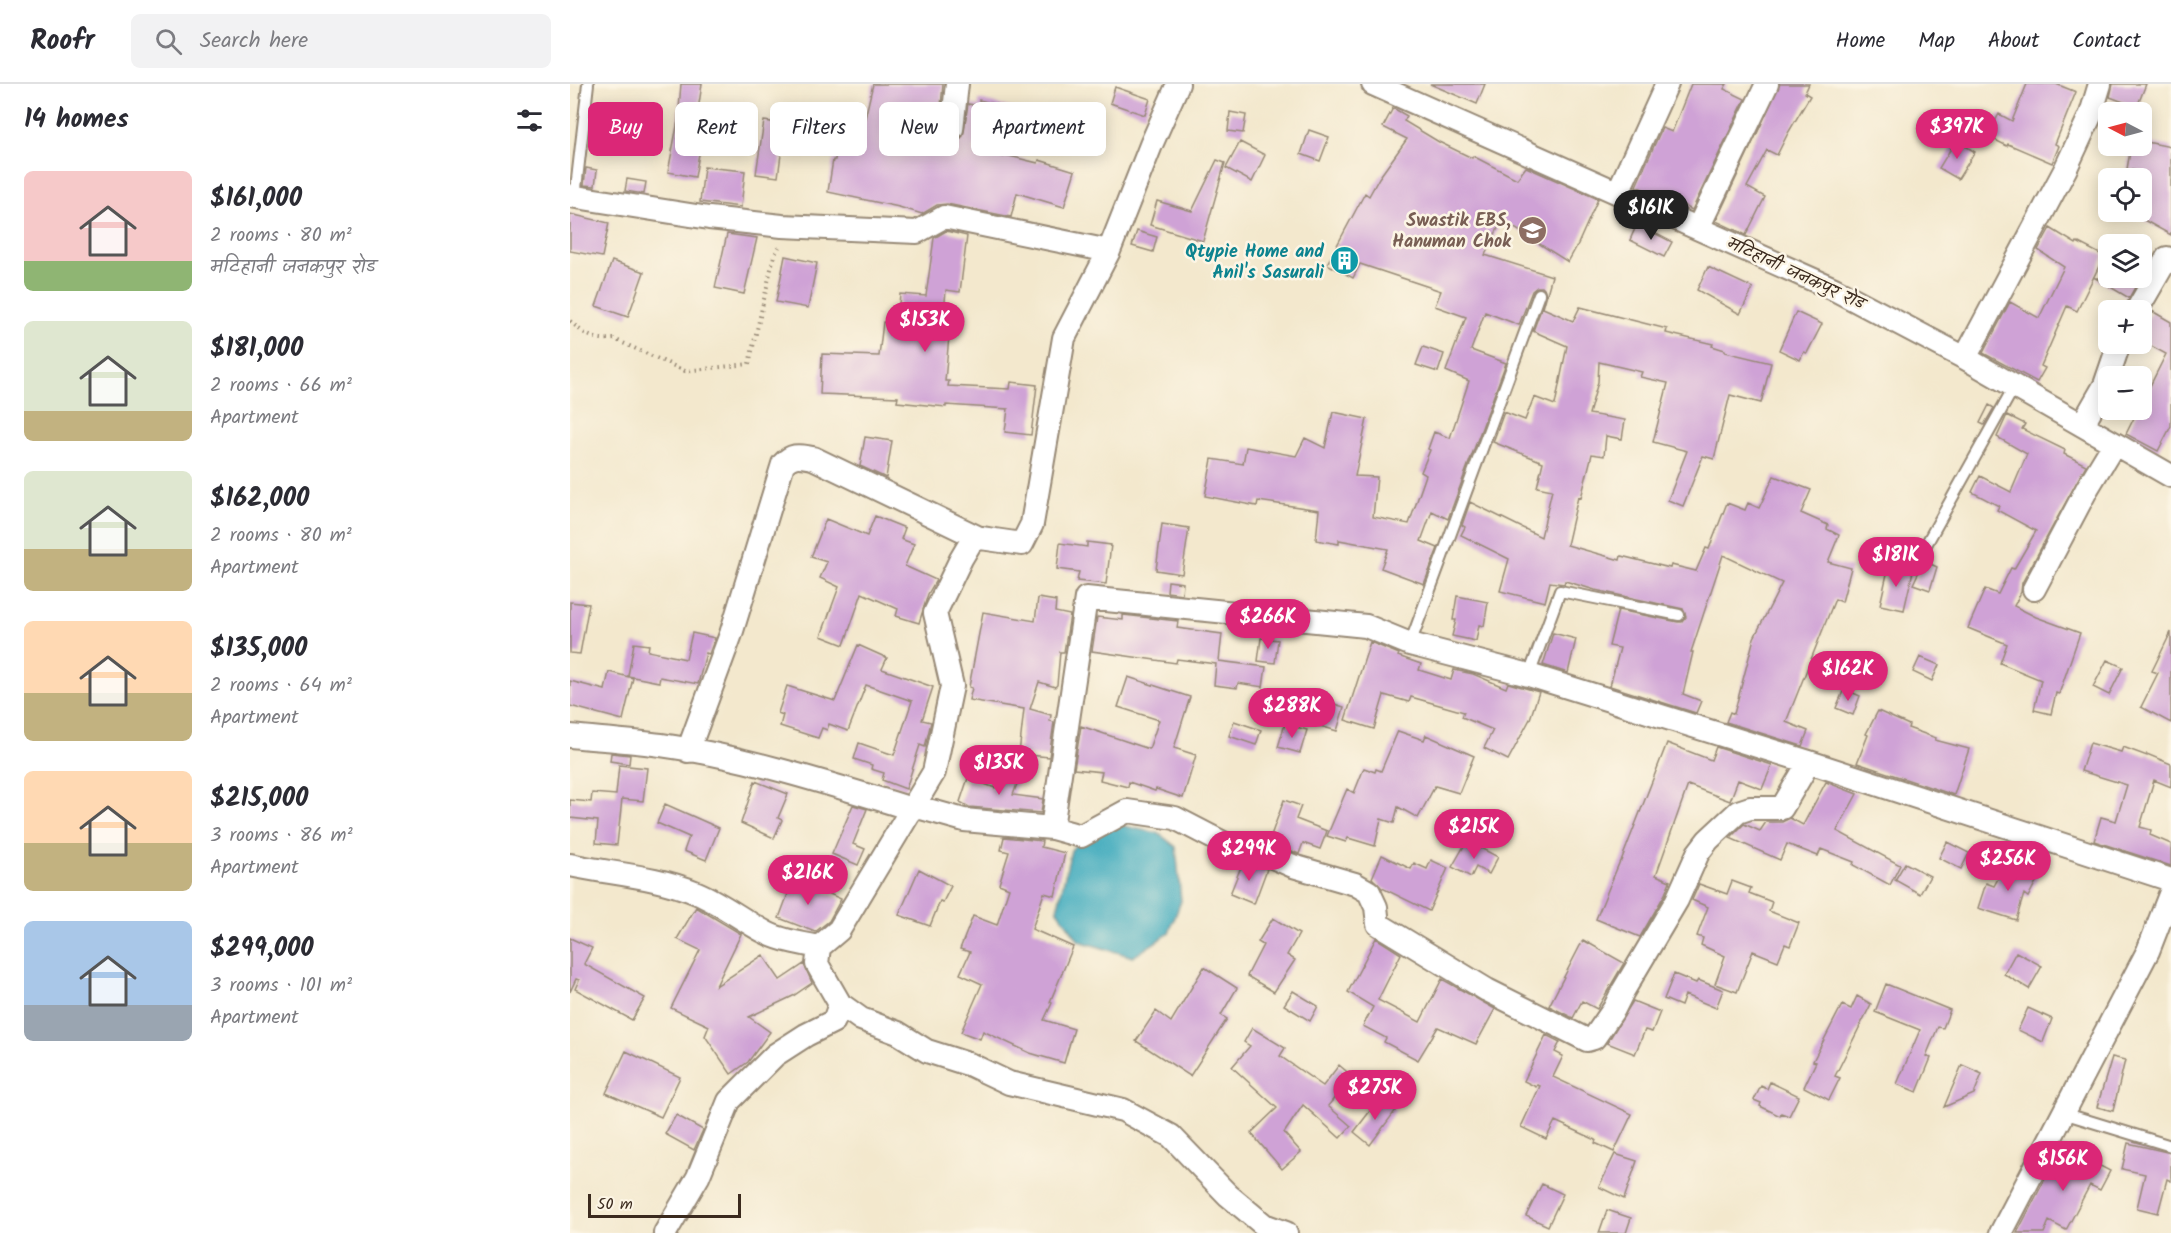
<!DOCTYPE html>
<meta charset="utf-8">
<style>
:root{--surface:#fff;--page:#f2f2f3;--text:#2b2b33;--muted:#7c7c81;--line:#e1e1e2;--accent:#db2777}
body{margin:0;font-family:Kalam,"Playpen Sans Deva",sans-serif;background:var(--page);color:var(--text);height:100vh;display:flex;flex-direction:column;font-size:22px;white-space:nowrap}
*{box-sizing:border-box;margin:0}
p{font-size:20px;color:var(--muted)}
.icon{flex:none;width:33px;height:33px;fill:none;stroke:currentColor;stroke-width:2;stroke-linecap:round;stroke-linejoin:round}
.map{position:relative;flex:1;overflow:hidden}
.drawer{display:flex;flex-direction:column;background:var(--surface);width:570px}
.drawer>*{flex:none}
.top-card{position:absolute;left:18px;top:18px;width:570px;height:54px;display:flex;gap:12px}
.needle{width:39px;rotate:276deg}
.fabs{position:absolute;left:1528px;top:18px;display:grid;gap:12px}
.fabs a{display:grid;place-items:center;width:54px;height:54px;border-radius:9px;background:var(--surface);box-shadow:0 3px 15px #0003;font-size:30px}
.scale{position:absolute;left:18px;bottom:15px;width:153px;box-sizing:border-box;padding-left:6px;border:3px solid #3b2a1e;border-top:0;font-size:16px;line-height:21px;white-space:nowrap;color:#3b2a1e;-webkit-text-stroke:4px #fcf5e5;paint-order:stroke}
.price{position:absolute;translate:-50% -51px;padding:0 14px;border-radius:21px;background:var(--accent);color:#fff;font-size:20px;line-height:39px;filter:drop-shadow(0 2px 3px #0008)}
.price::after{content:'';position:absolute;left:50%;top:36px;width:18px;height:14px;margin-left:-9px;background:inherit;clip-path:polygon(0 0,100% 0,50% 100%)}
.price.active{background:#222;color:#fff}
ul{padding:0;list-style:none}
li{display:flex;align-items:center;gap:18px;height:150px;padding:0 24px}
li span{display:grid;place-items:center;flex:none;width:168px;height:120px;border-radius:9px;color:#555}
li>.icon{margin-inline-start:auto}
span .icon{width:72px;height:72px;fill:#fffc;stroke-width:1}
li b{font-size:26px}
h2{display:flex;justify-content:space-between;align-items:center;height:72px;padding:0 24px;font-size:26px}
.tag{padding:0 21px;border-radius:9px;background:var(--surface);box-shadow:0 3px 15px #0003;font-size:21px;line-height:54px}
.tag.active{background:var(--accent);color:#fff}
header{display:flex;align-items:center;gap:36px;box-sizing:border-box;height:84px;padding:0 30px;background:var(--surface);border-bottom:2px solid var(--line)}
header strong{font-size:28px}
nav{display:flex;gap:33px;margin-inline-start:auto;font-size:21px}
.search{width:420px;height:54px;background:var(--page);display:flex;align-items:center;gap:15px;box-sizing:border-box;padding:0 21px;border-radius:9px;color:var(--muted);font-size:22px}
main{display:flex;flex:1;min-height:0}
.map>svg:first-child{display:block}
</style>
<header>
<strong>Roofr</strong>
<div class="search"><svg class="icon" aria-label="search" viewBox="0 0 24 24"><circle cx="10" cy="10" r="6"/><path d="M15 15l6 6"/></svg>Search here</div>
<nav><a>Home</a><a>Map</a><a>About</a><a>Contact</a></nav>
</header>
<main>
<section class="drawer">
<h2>14 homes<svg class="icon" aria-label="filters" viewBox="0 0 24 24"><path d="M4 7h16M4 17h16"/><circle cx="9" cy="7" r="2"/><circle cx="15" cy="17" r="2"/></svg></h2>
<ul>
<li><span style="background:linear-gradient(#f6c9c9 75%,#8fb573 0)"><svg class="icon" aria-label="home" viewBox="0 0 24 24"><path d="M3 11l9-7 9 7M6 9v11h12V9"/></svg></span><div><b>$161,000</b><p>2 rooms · 80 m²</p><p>मटिहानी जनकपुर रोड</p></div></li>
<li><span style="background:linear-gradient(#dfe7d0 75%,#c2b280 0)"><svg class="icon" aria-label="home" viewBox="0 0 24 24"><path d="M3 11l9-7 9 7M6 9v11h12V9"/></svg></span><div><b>$181,000</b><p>2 rooms · 66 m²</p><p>Apartment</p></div></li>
<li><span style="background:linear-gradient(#dfe7d0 65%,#c2b280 0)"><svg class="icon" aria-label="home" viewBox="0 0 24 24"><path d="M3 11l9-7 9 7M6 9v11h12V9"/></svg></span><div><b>$162,000</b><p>2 rooms · 80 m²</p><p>Apartment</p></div></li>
<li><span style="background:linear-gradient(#ffd9b3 60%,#c2b280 0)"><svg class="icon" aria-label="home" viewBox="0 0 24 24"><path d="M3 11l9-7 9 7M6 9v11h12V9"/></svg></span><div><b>$135,000</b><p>2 rooms · 64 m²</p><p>Apartment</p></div></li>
<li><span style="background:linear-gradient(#ffd9b3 60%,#c2b280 0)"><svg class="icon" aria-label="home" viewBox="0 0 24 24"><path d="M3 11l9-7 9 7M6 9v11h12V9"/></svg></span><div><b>$215,000</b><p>3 rooms · 86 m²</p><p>Apartment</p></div></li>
<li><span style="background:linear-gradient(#a9c7e8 70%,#9aa5b1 0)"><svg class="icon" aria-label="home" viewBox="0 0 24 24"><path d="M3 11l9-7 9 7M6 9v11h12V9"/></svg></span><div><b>$299,000</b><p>3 rooms · 101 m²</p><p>Apartment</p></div></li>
</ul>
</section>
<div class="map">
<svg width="1601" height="1149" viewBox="0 0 1601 1149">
<rect width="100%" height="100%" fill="#fcf5e5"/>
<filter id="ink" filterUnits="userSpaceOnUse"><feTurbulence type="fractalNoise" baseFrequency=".0167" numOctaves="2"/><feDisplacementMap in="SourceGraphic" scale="12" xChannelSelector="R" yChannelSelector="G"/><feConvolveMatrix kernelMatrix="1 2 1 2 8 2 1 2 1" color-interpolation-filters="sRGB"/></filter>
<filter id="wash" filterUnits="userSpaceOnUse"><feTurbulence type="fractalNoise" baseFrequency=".008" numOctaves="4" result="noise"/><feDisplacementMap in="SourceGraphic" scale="24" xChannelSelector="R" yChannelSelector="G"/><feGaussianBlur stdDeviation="1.35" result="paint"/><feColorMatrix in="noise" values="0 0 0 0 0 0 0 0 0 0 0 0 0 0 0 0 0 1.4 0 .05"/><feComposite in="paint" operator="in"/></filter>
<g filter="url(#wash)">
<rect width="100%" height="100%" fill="#f3e8cd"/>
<path fill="#3fabbe" stroke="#3d6a6e" stroke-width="1.5" d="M549,741L588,749L606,763L611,817L599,849L563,873L509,857L487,826L501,766L514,752Z"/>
<g id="blocks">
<path fill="#cfa2d6" d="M111,0H132L125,46L133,47L125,93L98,88L108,37Z
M303,0H373L369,44L374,55L380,58L388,57L393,52L398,20L409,22V16L449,26L446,41L410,32L404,67L434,73L435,71L468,79L469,76L505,87L494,123L447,109L441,133L377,120L367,121L352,130L329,123L258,108L263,76H265L269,44L292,47Z
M860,0H915L907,20Z
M1121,0H1157L1154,5L1175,15L1122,126L1090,109L1089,112L1066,102L1092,44L1102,48Z
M1210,0H1239L1235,9L1240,12L1218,49L1207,71L1197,66L1177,103L1195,113L1176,151L1146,137Z
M1457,0H1486L1506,8L1485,60L1489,62L1482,79L1438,60L1437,62L1417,52L1429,30L1442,37Z
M1543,0H1576L1567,23L1540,13Z
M545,3L580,15L575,31L540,19Z
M823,24L837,32L834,37L869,58L902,74L903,72L947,95L956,83L1028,115L1008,160L998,178L932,136L915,171L982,192L973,224L1003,237L1010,223L1097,245L1096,249L1143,260L1142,262L1155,266V268L1201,279L1191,319L1160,311L1144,375L1133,372L1113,422L1098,416L1117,367L1083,358L1098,299L1070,293L1072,288L1029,278L1028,298L1019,330L1055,336L1052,355L1036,352L1034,372L1022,370L1011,414L1008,413L997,461L1050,476L1051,472L1100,484L1101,481L1126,487L1136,464L1139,465L1157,419L1175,426L1178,419L1189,424L1204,392L1241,406L1231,429L1258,441L1257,445L1269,451L1258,478L1281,484L1272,518L1265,515L1216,638L1238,647L1232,662L1156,638L1160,628L1164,630L1184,554L1212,499L1153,471L1121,568H1123L1113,610L1131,617L1126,629L1040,602L1050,564L1039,562L1048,526L1108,538H1112L1116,533L1113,525L1025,506L995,497L994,500L980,498L975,518L930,507L939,475L891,451L895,443L892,441L900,418L971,453L982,406L967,403L973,378L923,358L934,328L955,336L964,313L985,321L997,262L963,247L976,212L975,206L972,203H967L962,207L949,241L915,228L901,266L936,279L878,435L862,427L851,457L868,464L854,500L811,484L818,465L769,456V460L746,456L749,426L688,417L687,422L635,412L642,375L673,380L676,363L726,372L735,354L755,364L763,328L797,335L785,392L807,393L803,433L839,440L856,391L851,388L860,366L858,365L864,348L880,354L899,297L876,287L896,233L865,222L871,207L790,180L783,194L757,180L795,109L799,112L809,94L837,55L813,43Z
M660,28L676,31L673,49L658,47Z
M194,37L215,40L208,93L186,90Z
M739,46L759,53L750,77L731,70Z
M1386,56L1405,68L1388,95L1369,84Z
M1572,57L1601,63V151L1572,135V88L1557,85L1561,62H1572Z
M670,58L695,71L682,98L656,84Z
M647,76L655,79L633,157L580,141L587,117L622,127Z
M134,83L175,87L171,123L130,118Z
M16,84L27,86L25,102L14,101Z
M57,95L76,98L74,110L55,107Z
M0,130L39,139L32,173L0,167Z
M1067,140L1102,158L1094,173L1060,156Z
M1480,144L1506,160L1507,158L1534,172L1507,227L1497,222L1471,282L1475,284L1467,298L1413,269L1440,218L1469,234L1494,183L1468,166Z
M376,147L397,152L390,208L376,206L373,240L380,241L375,297H379L378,302L440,305L441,298L467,301L461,351L435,348L438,325L376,321V323L327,318L328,313L250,310L252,270L309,272L313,238L327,240L330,210L356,212L364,154Z
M567,147L587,153L583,168L562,162Z
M157,150L187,154L174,210L145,204Z
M215,172L247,179L238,224L206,218Z
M42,177L74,188L58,233L26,222Z
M1138,183L1183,204L1170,230L1127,206Z
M1525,194H1570L1559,214Z
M1582,227L1601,238V342L1588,367L1556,350L1568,326H1572V318L1596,270L1572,257V242Z
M1226,228L1252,240L1237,269L1234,268L1230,276L1209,266Z
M853,263L874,270L868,288L846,281Z
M1419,321L1424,324L1414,341L1410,339Z
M1437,331L1455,340L1452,345L1495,366L1494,370L1516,381L1452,499L1451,508L1444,522L1466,533L1510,549L1489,610L1486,609L1481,630L1464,626L1471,596L1430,579L1437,560L1398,544L1415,505L1428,510L1441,484L1444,485L1466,447L1427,426L1429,422L1402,408L1410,392L1441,408L1457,370L1427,353Z
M295,353L322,357L316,394L290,382Z
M305,432L335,444L331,455L344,460L335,482L366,496L358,510L349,539L326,532L328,525L292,509L274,561L251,552L269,503L250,494L257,478L241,473L256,435L297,452Z
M592,440L619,444L612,490L586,486Z
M517,458L541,461L536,500L507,497L509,488L487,485L490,459L517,463Z
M1354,477L1367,483L1360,506L1343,500Z
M1319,481L1343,487L1334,526L1310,521Z
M598,497L613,499L612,510L597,508Z
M887,512L918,518L914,542L909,541L906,557L882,552L886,536H883Z
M468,514L486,517L485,528L500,531L494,568H490L487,601L485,603L469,598L460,625L481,631L480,637L484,638L479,673L449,670L454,625L399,616L402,604L399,603L413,528L465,537Z
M0,518L19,520L10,570L0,569Z
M553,531L608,537L607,544L652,550L649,577L696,583L693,603L668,599L667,604L644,601L646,580L607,575L606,579L522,567L527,533L553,536Z
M1601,548V639L1571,623L1588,589L1582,587Z
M122,549L145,554L139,570L136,569L128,600L90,593L89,598L58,592L64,559L79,561L78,567L116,575Z
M983,549L1006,555L998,589L973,581Z
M691,554L708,556L705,579L688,577Z
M800,558L829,570L828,572L851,580L849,586L881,596L884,586L903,590L936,604L938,599L969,608L960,635L938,676L914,664L923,646L892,633L894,628L841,613L839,618L814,611L804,645L775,636Z
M288,561L317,574L312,585L363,603L352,636L361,638L355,663L350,661L336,705L312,696L314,689L301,685L302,681L284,675L289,659L324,671L342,617L296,601L278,647L259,640L257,646L252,644L248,654L210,642L213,631L208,629L217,602L265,617Z
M1350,573L1369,581L1362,597L1343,588Z
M1537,576L1553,583L1539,611L1523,603Z
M39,588L63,594L53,636L0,622V597L35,606Z
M558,593L620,613L604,664L626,671L613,714L586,705L585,707L559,698L558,703L530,696L532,688L504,685L511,642L579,665L589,636L548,623Z
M1274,605L1290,612L1283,631L1266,624Z
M755,617L774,623L767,647L747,641Z
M1308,627L1339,641L1338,644L1366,654L1365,656L1399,665L1384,711L1287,679L1298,651L1296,650Z
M664,637L691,646L686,661L659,652Z
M715,640L737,646L730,669L708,663Z
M828,647L854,656L856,651L904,672L889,709L865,702L848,734L828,723L824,739L811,735L805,762L778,754L776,758L757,752L777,705L784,709L794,684L805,688L806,685L811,687Z
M1097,659L1141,676L1146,663L1202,681L1192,705L1168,696L1160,717L1118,701L1086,791L1100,797L1095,810L1070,853L1026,835L1050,777H1051Z
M1520,659L1551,668L1553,663L1577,672V670L1601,680V703L1584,696L1570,743L1581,746L1580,751L1601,760V782L1524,757L1531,733L1546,737L1557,701L1511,687Z
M41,669L60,671L59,680L40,677Z
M49,681L77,684L73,717L52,715L47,761L26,759L28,737L0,734V716L21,718L22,709L46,711Z
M431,685L450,692L443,711L473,715L471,729L399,723L390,718L398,694L425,704Z
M185,697L218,710L208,734L212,736L204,754L171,739Z
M1256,698L1287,710L1267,747L1330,781L1320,801L1283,781L1284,778L1251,765L1248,772L1217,760L1210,776L1160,754L1174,740L1190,747L1196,738H1212L1220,734L1233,741Z
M714,716L731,722L726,735L757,747L750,765L733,759L729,770L699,757Z
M95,720L149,744L136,776L114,767L119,753L87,739Z
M283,721L297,725L283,760L295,765L288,781L262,770Z
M434,753L472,757L471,763L495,769L485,812L474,809L462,845L503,863L480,918L482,919L474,936L504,945L494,979L460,969L413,947L410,955L391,948L412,900L390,890L400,868L390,865L403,832L427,841L439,804L429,800L439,768L431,766Z
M897,757L928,773L919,790L906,783L901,793L882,783Z
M1377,758L1399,769L1391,785L1369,774Z
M812,771L841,785L844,779L857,785L861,776L878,784L859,827L812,804L802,794Z
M673,778L697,785L684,820L660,810Z
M1437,778L1468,794L1458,813L1454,810L1446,836L1408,824L1416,799L1424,802Z
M1335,779L1360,792L1350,810L1325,796Z
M349,785L381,802L373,818L370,817L360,842L329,831Z
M224,794L271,815L259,837L245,848L209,834Z
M1162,797L1181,804L1179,809L1202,818L1199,827L1229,839L1220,862L1215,860L1208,877L1183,867L1167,908L1145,900L1155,872L1131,861L1133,854L1127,852L1138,823L1122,816L1129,800L1157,810Z
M126,823L171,850L146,902L193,871L210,896L234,880L242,899L223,912L179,933L200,948L178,978L161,990L135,952L139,942L101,924L130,866L107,855Z
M703,834L729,850L717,871L725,876L704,908L677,892L693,861L688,858Z
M0,854L22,864L14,880L75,914L62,936L5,905L9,896L6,895L0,908Z
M806,854L831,870L808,916L850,938L872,895L925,925L906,960L868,943L848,976L814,958L816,954L793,942L803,923L778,908Z
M1013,856L1054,879L1027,925L1012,917L1003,934L979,922Z
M1446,868L1472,882L1459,905L1434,890Z
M634,883L667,904L651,931L657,935L620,992L566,957L586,927L601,938Z
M1104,890L1126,899L1128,896L1153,906L1146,924L1115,911L1111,922L1094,915Z
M1316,900L1380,926L1373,944L1368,943L1356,972L1361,974L1347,1008L1327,1000L1350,946L1305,928Z
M723,907L748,922L740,937L714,921Z
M1287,912L1301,920L1265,992L1270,994L1259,1016L1234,1003L1246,978L1243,977L1272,921L1281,925Z
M1063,917L1090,928L1082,948L1075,946L1065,970L1037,959Z
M1458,924L1482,935L1473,958L1448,946Z
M682,944L715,964L710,972L753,1002L769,981L782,992L758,1022L781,1042L770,1054L733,1021L714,1049L731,1068L712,1085L681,1049L707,1024L662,983L680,962L674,958Z
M976,951L990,958L985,968L993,972L983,993L1062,1030L1044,1068L1025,1059L1026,1056L985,1037L976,1055L951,1043L970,1002L967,1001L966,1003L954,997Z
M56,967L110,993L91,1033L36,1009Z
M1542,973L1555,976L1543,1027L1527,1023Z
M1392,981L1412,990L1404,1010L1374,1023Z
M1200,998L1229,1012L1219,1032L1211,1029L1210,1032L1190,1022L1191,1019L1184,1016L1191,1002L1197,1005Z
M810,1014L826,1026L800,1061L784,1048Z
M106,1031L133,1046L124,1066L95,1050Z
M1558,1059L1601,1069V1097L1597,1095L1588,1129L1567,1124L1575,1090L1552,1085Z
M1492,1062L1540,1087L1530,1106L1520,1101L1496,1146L1479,1137L1474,1149H1447Z
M1045,1070L1067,1077L1054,1115L1029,1103Z
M972,1100L993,1110L978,1142L956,1132Z
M1037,1126L1061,1134L1056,1149H1029Z"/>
</g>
</g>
<g filter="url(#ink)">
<use href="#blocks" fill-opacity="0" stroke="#978976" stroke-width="1.5"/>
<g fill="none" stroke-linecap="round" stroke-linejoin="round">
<defs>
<path id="service" d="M5,113L18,0
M1357,459L1444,303
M840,560L969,210
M959,591L990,507L1109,531
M1493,1029L1601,1062"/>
<path id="minor" d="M803,0L1264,205L1395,274L1601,392
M382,45L387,0
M1048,108L1097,0
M0,112L139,134L212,142L347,148L374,133L539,167
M1128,144L1197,0
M1567,226L1597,174L1601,177
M1395,274L1495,86L1521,30L1530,0
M1512,341L1535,301L1549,260
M1464,505L1518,403L1544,360
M0,652C30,655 61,657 91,661C176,673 260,700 342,725L351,724L394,736L482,744L516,514L796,542L840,560L959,591L1239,678L1601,796
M118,667L161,550L213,380C223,369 230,372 243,374L407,453L418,455
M482,744L511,752L557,727L605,734L659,762L691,768L723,782L785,800L799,808L806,823L808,840L917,906L1017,956L1024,954L1044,925L1053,907L1107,816L1128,769L1138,756L1168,728L1180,724H1212L1239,678
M0,781C42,790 86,792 127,809C151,819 172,836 195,848C211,857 231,859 249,863
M270,920L291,935L328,949L357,967L401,981L439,999L553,1026L601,1052L658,1111L694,1141L716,1149
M95,1149L128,1093L159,1017L205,971L236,951L264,937L270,920L247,880L249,863L269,846L364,688L382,602L365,529L391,475L404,453L452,460L462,440L494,254L539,167L581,61L608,0
M1431,1149L1578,867L1601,808"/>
</defs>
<use href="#service" stroke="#978976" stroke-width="14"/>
<use href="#minor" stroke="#978976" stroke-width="26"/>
<path stroke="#978976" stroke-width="4" stroke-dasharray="1.5 4.5" stroke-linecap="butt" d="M0,237C14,250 23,257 44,255L115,287L179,280L204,172L209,163"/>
<use href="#service" stroke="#fff" stroke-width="10"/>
<use href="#minor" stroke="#fff" stroke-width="22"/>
</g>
</g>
<defs>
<symbol id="school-disc" viewBox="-11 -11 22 22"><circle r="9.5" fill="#8d6e63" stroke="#fcf5e5"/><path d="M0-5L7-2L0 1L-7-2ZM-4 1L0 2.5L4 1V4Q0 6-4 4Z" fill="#fff"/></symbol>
<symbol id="building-disc" viewBox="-11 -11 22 22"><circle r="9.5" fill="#0f9aa8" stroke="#fcf5e5"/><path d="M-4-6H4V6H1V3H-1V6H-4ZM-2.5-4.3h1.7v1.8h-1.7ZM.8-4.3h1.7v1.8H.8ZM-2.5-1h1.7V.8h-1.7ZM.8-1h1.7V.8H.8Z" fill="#fff"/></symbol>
</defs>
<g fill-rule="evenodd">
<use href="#school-disc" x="946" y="130" width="33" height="33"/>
<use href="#building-disc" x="758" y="160" width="33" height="33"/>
</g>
<g text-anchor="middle" stroke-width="5" stroke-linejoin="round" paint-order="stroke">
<g font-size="18" font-weight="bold" fill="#785e54" stroke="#fcf5e5" text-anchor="end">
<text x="941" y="142">Swastik EBS,<tspan x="941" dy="21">Hanuman Chok</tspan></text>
</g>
<g font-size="18" font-weight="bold" fill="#0d838f" stroke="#fcf5e5" text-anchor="end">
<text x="754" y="173">Qtypie Home and<tspan x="754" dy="21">Anil's Sasurali</tspan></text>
</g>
<g font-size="18" fill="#3b2a1e" stroke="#fcf5e5">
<text transform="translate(1226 189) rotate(25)" y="6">मटिहानी जनकपुर रोड</text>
</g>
</g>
</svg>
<div class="fabs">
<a><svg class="needle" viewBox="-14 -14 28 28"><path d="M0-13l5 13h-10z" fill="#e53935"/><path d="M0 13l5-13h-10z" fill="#7c7c81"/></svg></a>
<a><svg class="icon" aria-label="locate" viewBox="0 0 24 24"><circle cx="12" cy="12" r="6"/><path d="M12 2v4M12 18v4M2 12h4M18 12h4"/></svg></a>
<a><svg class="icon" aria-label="layers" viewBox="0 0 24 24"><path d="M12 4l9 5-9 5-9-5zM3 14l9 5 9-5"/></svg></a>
<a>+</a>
<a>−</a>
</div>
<div class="scale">50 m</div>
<b class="price" style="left:1387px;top:76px">$397K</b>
<b class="price active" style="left:1081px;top:157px">$161K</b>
<b class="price" style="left:355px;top:269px">$153K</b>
<b class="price" style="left:1326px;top:504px">$181K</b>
<b class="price" style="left:698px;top:566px">$266K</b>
<b class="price" style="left:1278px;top:618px">$162K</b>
<b class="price" style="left:722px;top:655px">$288K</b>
<b class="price" style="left:429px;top:712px">$135K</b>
<b class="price" style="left:904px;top:776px">$215K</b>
<b class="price" style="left:679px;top:798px">$299K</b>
<b class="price" style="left:1438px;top:808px">$256K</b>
<b class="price" style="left:238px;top:822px">$216K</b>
<b class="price" style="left:805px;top:1037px">$275K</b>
<b class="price" style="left:1493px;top:1108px">$156K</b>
<div class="top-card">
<a class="tag active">Buy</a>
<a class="tag">Rent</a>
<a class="tag">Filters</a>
<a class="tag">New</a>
<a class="tag">Apartment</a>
</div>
</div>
</main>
